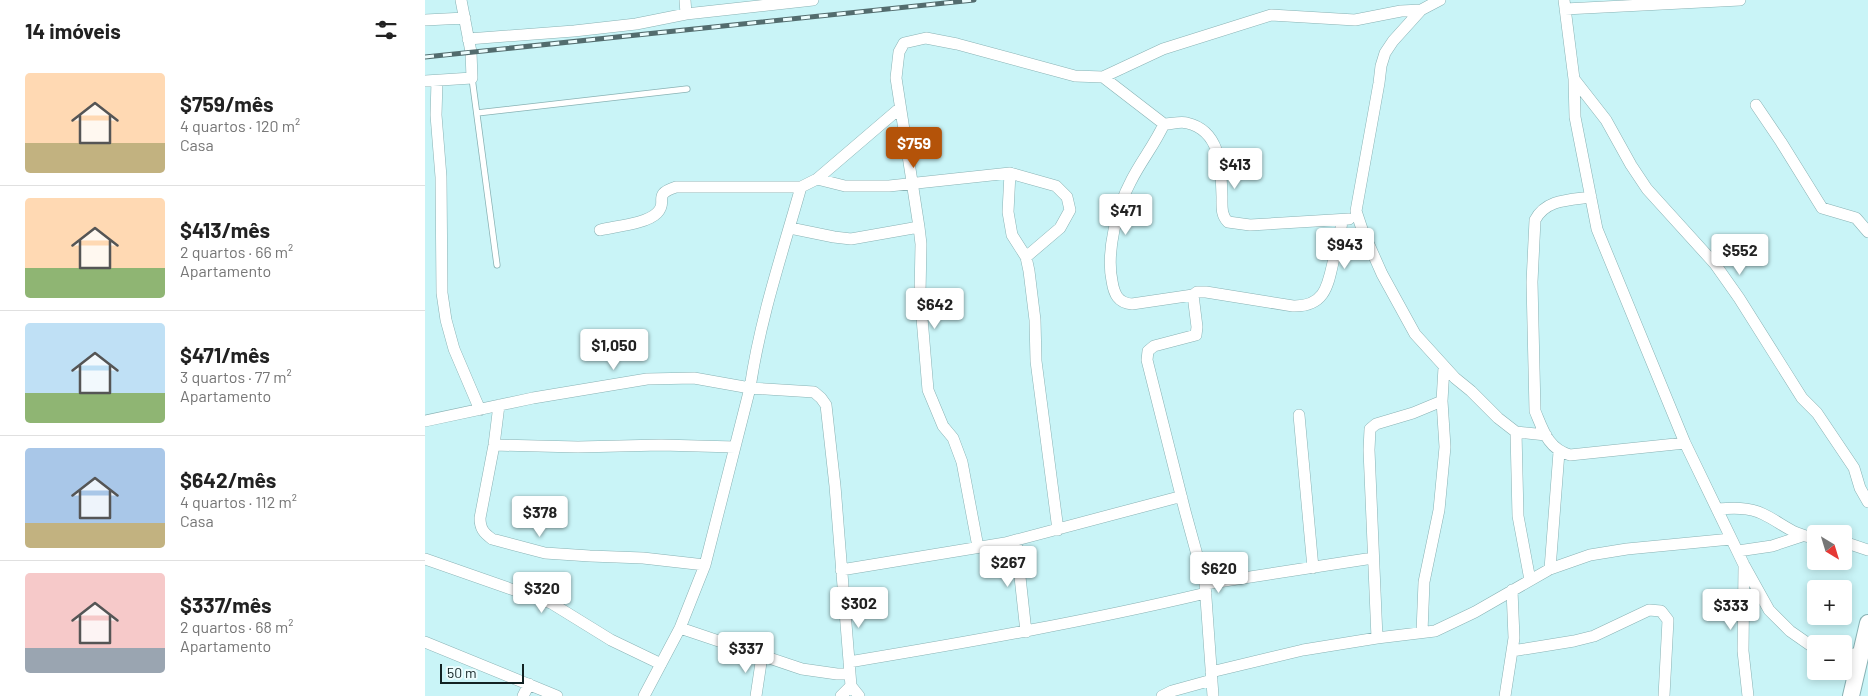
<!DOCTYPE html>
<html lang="pt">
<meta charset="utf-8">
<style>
:root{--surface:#fff;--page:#f6f6f6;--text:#222;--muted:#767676;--line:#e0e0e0;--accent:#b45309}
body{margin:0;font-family:Barlow,sans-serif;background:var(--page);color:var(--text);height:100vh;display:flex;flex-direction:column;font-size:19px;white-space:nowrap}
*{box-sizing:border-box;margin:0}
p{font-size:16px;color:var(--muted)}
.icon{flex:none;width:28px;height:28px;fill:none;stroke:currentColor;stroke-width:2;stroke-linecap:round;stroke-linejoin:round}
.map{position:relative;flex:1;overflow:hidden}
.details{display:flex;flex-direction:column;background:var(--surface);width:425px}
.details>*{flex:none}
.needle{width:32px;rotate:142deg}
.tools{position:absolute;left:1382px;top:525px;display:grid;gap:10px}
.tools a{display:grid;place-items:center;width:45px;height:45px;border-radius:5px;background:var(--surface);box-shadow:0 2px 8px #0003;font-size:25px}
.scale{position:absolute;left:15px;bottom:12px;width:84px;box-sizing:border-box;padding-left:5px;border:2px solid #122223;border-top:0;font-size:14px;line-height:18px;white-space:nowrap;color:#122223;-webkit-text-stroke:4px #ebfcfd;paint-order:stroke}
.price{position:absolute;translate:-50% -42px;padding:0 11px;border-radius:5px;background:#fff;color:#222;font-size:16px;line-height:32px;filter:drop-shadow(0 1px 2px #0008)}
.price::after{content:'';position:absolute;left:50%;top:30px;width:15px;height:11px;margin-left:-8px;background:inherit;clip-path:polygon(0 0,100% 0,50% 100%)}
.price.on{background:var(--accent);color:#fff}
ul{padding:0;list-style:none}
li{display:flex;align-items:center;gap:15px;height:125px;padding:0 25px}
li+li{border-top:1px solid var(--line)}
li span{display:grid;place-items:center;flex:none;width:140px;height:100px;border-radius:5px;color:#555}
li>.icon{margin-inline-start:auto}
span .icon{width:60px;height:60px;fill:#fffc;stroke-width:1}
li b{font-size:21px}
h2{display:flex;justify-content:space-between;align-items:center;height:60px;padding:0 25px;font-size:21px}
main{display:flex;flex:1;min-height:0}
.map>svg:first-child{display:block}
</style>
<main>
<section class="details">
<h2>14 imóveis<svg class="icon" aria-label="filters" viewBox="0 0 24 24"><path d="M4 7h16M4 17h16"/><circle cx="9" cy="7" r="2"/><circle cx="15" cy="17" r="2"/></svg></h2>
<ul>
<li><span style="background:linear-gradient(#ffd9b3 70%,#c2b280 0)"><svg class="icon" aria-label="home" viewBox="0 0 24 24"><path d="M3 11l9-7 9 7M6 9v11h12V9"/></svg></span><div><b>$759/mês</b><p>4 quartos · 120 m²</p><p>Casa</p></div></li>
<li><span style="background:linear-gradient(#ffd9b3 70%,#8fb573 0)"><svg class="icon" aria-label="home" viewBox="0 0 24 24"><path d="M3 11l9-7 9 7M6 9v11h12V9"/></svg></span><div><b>$413/mês</b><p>2 quartos · 66 m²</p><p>Apartamento</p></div></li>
<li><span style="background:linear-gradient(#bfe0f5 70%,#8fb573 0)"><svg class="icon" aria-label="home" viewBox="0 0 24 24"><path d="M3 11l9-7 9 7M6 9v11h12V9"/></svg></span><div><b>$471/mês</b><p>3 quartos · 77 m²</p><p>Apartamento</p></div></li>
<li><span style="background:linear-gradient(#a9c7e8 75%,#c2b280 0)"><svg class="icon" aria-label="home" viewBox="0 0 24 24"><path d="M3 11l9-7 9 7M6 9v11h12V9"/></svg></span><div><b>$642/mês</b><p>4 quartos · 112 m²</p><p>Casa</p></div></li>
<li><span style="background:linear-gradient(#f6c9c9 75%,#9aa5b1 0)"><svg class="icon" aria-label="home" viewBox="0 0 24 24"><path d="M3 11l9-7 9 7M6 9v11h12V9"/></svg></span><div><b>$337/mês</b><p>2 quartos · 68 m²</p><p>Apartamento</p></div></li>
</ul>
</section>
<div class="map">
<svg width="1443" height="696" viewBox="0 0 1443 696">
<rect width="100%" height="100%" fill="#c9f4f7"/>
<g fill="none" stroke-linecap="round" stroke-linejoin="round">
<defs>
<path id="lane" d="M47,78L72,265
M52,113L262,89"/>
<path id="street" d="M260,0L261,14
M1015,0L996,10L968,41L960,53L956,66L954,83L931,211L937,229L957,274L990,334L1030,378L1046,391L1073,418L1091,432L1121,435
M1139,0L1149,79L1150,117L1172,229L1260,443L1319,565L1344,610L1365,631L1385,645L1391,647
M1140,9L1315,0
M0,20L40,18
M43,39L149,31L211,24L261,14L388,0
M678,77L739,124C746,124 756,121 762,123C797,131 796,170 797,197C797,207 796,215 803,222L825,225L924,219
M1149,79L1181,120L1206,165L1222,189L1290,264L1314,298L1377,398L1392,413L1429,468L1435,488L1443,502
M0,81L47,78L46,52L36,0
M12,81L11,115L16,177L17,293L21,320L29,349L55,410
M1331,105L1356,142L1397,208L1431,218L1443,232
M739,124C730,144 716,161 706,181C692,207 681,252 687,281C689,294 693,303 707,304L768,295L772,292H781L868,306C901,307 903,284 909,258C912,246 916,233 917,220
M585,173L583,212L587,235L601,257L604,271L610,320L611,361L633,530
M392,179L420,186H464L585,173L631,186L642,197L645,210L635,228L601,257
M1166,197C1145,200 1121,199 1110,220L1107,282L1110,411C1118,430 1123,449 1145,455L1260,443
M365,228L409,237L426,239L494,227
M175,230C191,226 221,224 232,213C244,201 226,195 251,187H376
M768,295L772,327L771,335L729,346L723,351L722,360L760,511L780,584L788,696
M74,405L69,445L55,518C55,529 59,533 67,539L120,553L165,556L218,558L280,565
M874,415L888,568
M0,421L108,398L222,379L269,378L325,388L389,392L396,398L401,405L410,486L426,686L434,696
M1091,432L1093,516L1105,580
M69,445L153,447L236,445L310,447
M1292,509C1307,508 1324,507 1338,514C1357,523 1369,536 1391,538
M591,540L601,632
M1419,542L1443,550
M553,547L537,462L528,438L518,426L503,390L495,294L496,244L494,227L471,78L474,52L479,43L501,38L532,44L650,76L678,77L738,49L846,15L930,20L976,11L996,10
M1313,551L1347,546L1377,536
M0,559L126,603L186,640L236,664
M1319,566L1318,651L1323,696
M1125,569L1134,452
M416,570L580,543L750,498H757
M780,584L948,558
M255,628L377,669L412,674H425
M997,632L999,582L1014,510L1020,447L1017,401L1019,367
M952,638L944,450L945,429L951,424L988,413L1017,401
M0,642L132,696
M1087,651L1149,641L1169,636L1224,610L1236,611L1243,620L1239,696
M1419,653L1436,655
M424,662C544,642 663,621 781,593
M786,672L878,650L952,638L1010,631L1050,612L1125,569L1165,555L1202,549L1306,539
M98,696L104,684
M219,696L255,628L280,565L325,388C335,319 357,254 376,187L392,179L475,108
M331,696L337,656
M416,696L426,686
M737,696L747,691L787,680
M1080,696L1089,638L1087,590"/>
<path id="secondary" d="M1426,696L1443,623"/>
</defs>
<use href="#lane" stroke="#89b2b4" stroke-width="7"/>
<use href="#street" stroke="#89b2b4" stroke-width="12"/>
<use href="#secondary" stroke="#89b2b4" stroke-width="18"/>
<use href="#lane" stroke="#fff" stroke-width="5.5"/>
<use href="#street" stroke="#fff" stroke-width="11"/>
<use href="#secondary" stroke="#fff" stroke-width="16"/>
<defs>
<path id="rail" d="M0,57L549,0"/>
</defs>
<use href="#rail" stroke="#536c6e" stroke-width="5"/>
<use href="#rail" stroke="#ebfcfd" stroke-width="3" stroke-dasharray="9" stroke-linecap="butt"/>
</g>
</svg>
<div class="tools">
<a><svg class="needle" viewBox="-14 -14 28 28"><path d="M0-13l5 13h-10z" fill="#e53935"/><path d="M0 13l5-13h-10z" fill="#767676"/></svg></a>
<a>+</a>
<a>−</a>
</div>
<div class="scale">50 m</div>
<b class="price on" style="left:489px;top:169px">$759</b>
<b class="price" style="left:810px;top:190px">$413</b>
<b class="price" style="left:701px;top:236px">$471</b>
<b class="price" style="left:920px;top:270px">$943</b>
<b class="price" style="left:1315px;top:276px">$552</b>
<b class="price" style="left:510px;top:330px">$642</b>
<b class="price" style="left:189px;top:371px">$1,050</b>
<b class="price" style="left:115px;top:538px">$378</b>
<b class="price" style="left:583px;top:588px">$267</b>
<b class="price" style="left:794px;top:594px">$620</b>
<b class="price" style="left:117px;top:614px">$320</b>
<b class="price" style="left:434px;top:629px">$302</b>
<b class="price" style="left:1306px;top:631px">$333</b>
<b class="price" style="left:321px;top:674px">$337</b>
</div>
</main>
